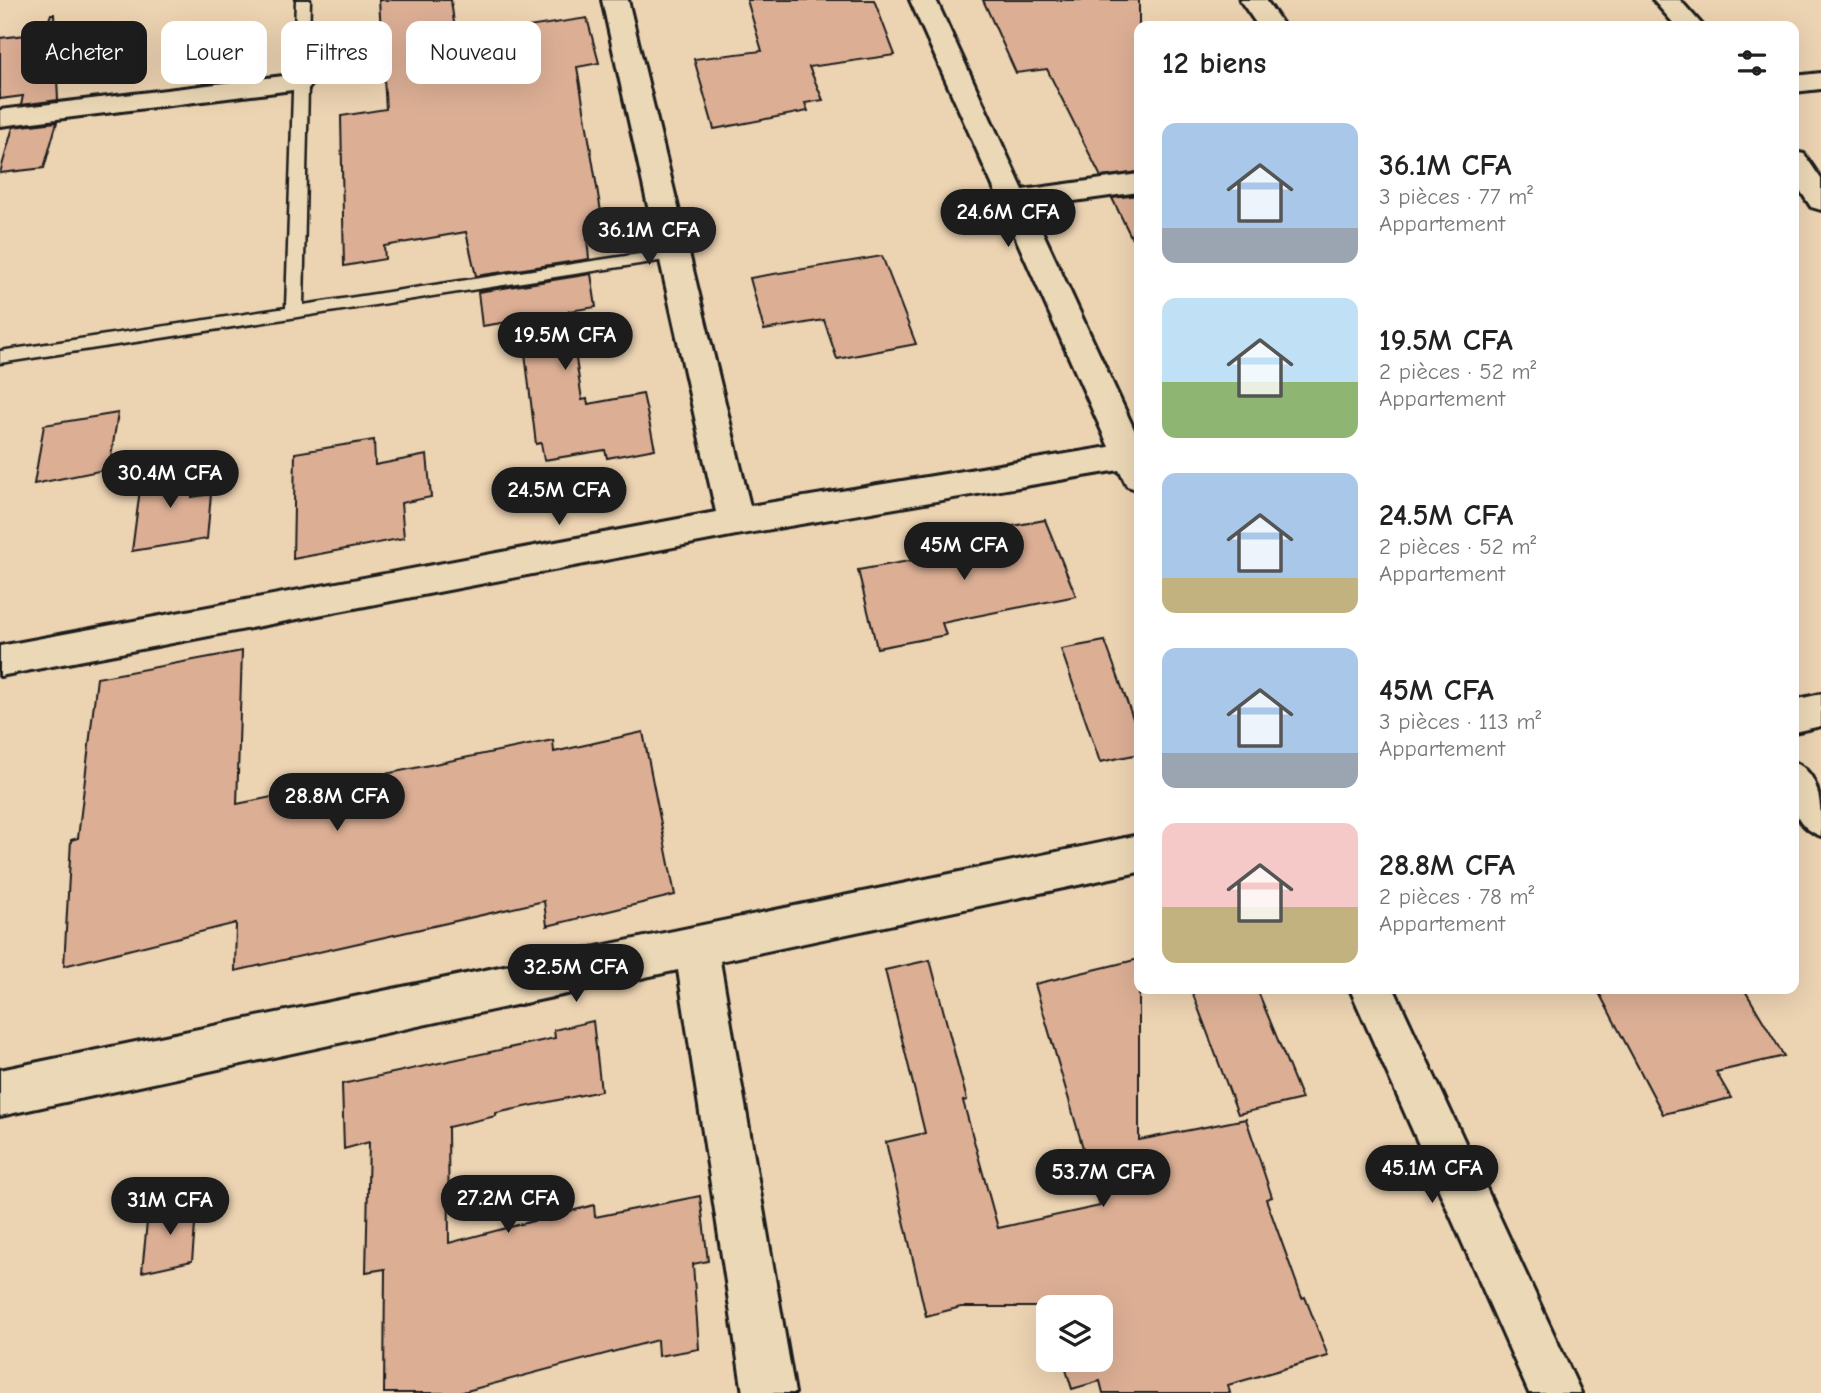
<!DOCTYPE html>
<html lang="fr">
<meta charset="utf-8">
<style>
:root{--surface:#fff;--page:#f6f6f6;--text:#222;--muted:#767676;--accent:#1c1c1c}
body{margin:0;font-family:"Comic Neue",sans-serif;background:var(--page);color:var(--text);height:100vh;display:flex;flex-direction:column;font-size:26px;white-space:nowrap}
*{box-sizing:border-box;margin:0}
p{font-size:23px;color:var(--muted)}
.icon{flex:none;width:38px;height:38px;fill:none;stroke:currentColor;stroke-width:2;stroke-linecap:round;stroke-linejoin:round}
.map{position:relative;flex:1;overflow:hidden}
.drawer{position:absolute;left:1134px;top:21px;width:665px;height:973px;display:flex;flex-direction:column;background:var(--surface);border-radius:14px;box-shadow:0 7px 28px #0002}
.drawer>*{flex:none}
.top-card{position:absolute;left:21px;top:21px;width:665px;height:63px;display:flex;gap:14px}
.fabs{position:absolute;left:1036px;top:1295px;display:grid;gap:14px}
.fabs a{display:grid;place-items:center;width:77px;height:77px;border-radius:14px;background:var(--surface);box-shadow:0 7px 28px #0002;font-size:35px}
.price{position:absolute;translate:-50% -60px;padding:0 16px;border-radius:24px;background:var(--accent);color:#fff;font-size:23px;line-height:46px;filter:drop-shadow(0 2px 4px #0008)}
.price::after{content:'';position:absolute;left:50%;top:42px;width:21px;height:16px;margin-left:-10px;background:inherit;clip-path:polygon(0 0,100% 0,50% 100%)}
.price.on{background:#222;color:#fff}
ul{padding:0;list-style:none}
li{display:flex;align-items:center;gap:21px;height:175px;padding:0 28px}
li span{display:grid;place-items:center;flex:none;width:196px;height:140px;border-radius:14px;color:#555}
li>.icon{margin-inline-start:auto}
span .icon{width:84px;height:84px;fill:#fffc;stroke-width:1}
li b{font-size:30px}
h2{display:flex;justify-content:space-between;align-items:center;height:84px;padding:0 28px;font-size:30px}
.pill{padding:0 24px;border-radius:14px;background:var(--surface);box-shadow:0 7px 28px #0002;font-size:24px;line-height:63px}
.pill.on{background:var(--accent);color:#fff}
.map>svg:first-child{display:block}
</style>
<div class="map">
<svg width="1821" height="1393" viewBox="0 0 1821 1393">
<rect width="100%" height="100%" fill="#ecd3b2"/>
<filter id="ink" filterUnits="userSpaceOnUse"><feTurbulence type="fractalNoise" baseFrequency=".0143" numOctaves="2"/><feDisplacementMap in="SourceGraphic" scale="14" xChannelSelector="R" yChannelSelector="G"/><feConvolveMatrix kernelMatrix="1 2 1 2 8 2 1 2 1" color-interpolation-filters="sRGB"/></filter>
<g filter="url(#ink)">
<path fill="#dcaf95" stroke="#1c1c1c" stroke-width="2" d="M379,0H451L456,38L587,18L599,63L577,67L605,236L587,239L589,259L476,276L466,232L384,246L385,259L344,266L341,116L386,109Z
M747,0H874L895,55L809,67L823,100L805,103L808,111L714,129L694,59L762,51Z
M983,0H1139V172L1101,177L1047,69L1016,73Z
M51,14H54L58,100L21,105L23,96L0,99V38L44,33Z
M57,122L44,168L0,173L13,127Z
M1139,195V253L1112,198Z
M882,256L916,344L837,359L824,320L764,330L750,278Z
M591,274L596,307L569,311L582,400L587,399L588,404L643,394L655,449L607,458L605,450L544,460L541,443L536,444L521,320L482,326L478,292Z
M118,413L109,469L34,484L44,425Z
M374,440L375,465L427,455L431,497L401,503L404,538L293,559L295,453Z
M195,466L192,497L211,494L207,539L132,551L142,474Z
M1045,520L1076,596L942,623L946,635L877,648L858,570L937,556L932,541Z
M1105,641L1139,735V754L1100,762L1061,649Z
M242,651L237,804L553,740L554,752L643,732L675,895L547,926L544,901L235,971L236,923L64,966L71,840L78,838L97,678Z
M1139,959V1140L1246,1119L1272,1197L1266,1199L1302,1298L1305,1297L1328,1356L1228,1385L1230,1393H1103L1100,1381L1072,1389L1063,1360H1101V1307H961L926,1316L886,1142L925,1133L885,970L930,960L967,1100L963,1101L998,1228L1100,1206L1035,984Z
M1191,989H1257L1302,1099L1238,1114Z
M1597,989H1744L1784,1056L1716,1072L1731,1098L1663,1114Z
M593,1021L601,1091L496,1113V1116L448,1127L449,1243L594,1205L595,1217L700,1196L708,1261L693,1264L699,1349L658,1356L657,1340L459,1393H384L385,1269L366,1272L369,1142L344,1149L342,1084L555,1038L554,1030Z
M197,1202L192,1261L142,1272L148,1212Z"/>
<g fill="none" stroke-linecap="round" stroke-linejoin="round">
<defs>
<path id="lane" d="M296,0H310L303,305L672,249L680,254L678,258L0,363V351L286,308Z"/>
<path id="street" d="M602,0H628L750,506L1109,447L910,0H936L1023,190L1139,174V192L1031,207L1139,440V490L1127,486L1119,470L736,535L0,676V646L716,512Z
M1240,0H1266L1284,26H1258Z
M1653,0H1680L1703,26H1676Z
M1821,73V89L1794,92V76Z
M300,74L309,76L313,82L309,88L0,126V110Z
M1794,152L1804,154L1821,179V210L1811,207L1794,181Z
M1821,694V726L1794,732V700Z
M1794,762C1821,774 1821,805 1821,836C1787,823 1793,793 1794,762Z
M1139,835V872L720,961L795,1393H743L678,970L0,1116V1070Z
M1350,989H1394L1581,1393H1529Z"/>
</defs>
<use href="#lane" stroke="#1c1c1c" stroke-width="5"/>
<use href="#street" stroke="#1c1c1c" stroke-width="6"/>
<use href="#lane" fill="#ebd8b6" fill-rule="evenodd"/>
<use href="#street" fill="#ebd8b6" fill-rule="evenodd"/>
</g>
</g>
</svg>
<div class="fabs">
<a><svg class="icon" aria-label="layers" viewBox="0 0 24 24"><path d="M12 4l9 5-9 5-9-5zM3 14l9 5 9-5"/></svg></a>
</div>
<b class="price" style="left:1008px;top:249px">24.6M CFA</b>
<b class="price on" style="left:649px;top:267px">36.1M CFA</b>
<b class="price" style="left:565px;top:372px">19.5M CFA</b>
<b class="price" style="left:170px;top:510px">30.4M CFA</b>
<b class="price" style="left:559px;top:527px">24.5M CFA</b>
<b class="price" style="left:964px;top:582px">45M CFA</b>
<b class="price" style="left:337px;top:833px">28.8M CFA</b>
<b class="price" style="left:576px;top:1004px">32.5M CFA</b>
<b class="price" style="left:1432px;top:1205px">45.1M CFA</b>
<b class="price" style="left:1103px;top:1209px">53.7M CFA</b>
<b class="price" style="left:508px;top:1235px">27.2M CFA</b>
<b class="price" style="left:170px;top:1237px">31M CFA</b>
<div class="top-card">
<a class="pill on">Acheter</a>
<a class="pill">Louer</a>
<a class="pill">Filtres</a>
<a class="pill">Nouveau</a>
</div>
<section class="drawer">
<h2>12 biens<svg class="icon" aria-label="filters" viewBox="0 0 24 24"><path d="M4 7h16M4 17h16"/><circle cx="9" cy="7" r="2"/><circle cx="15" cy="17" r="2"/></svg></h2>
<ul>
<li><span style="background:linear-gradient(#a9c7e8 75%,#9aa5b1 0)"><svg class="icon" aria-label="home" viewBox="0 0 24 24"><path d="M3 11l9-7 9 7M6 9v11h12V9"/></svg></span><div><b>36.1M CFA</b><p>3 pièces · 77 m²</p><p>Appartement</p></div></li>
<li><span style="background:linear-gradient(#bfe0f5 60%,#8fb573 0)"><svg class="icon" aria-label="home" viewBox="0 0 24 24"><path d="M3 11l9-7 9 7M6 9v11h12V9"/></svg></span><div><b>19.5M CFA</b><p>2 pièces · 52 m²</p><p>Appartement</p></div></li>
<li><span style="background:linear-gradient(#a9c7e8 75%,#c2b280 0)"><svg class="icon" aria-label="home" viewBox="0 0 24 24"><path d="M3 11l9-7 9 7M6 9v11h12V9"/></svg></span><div><b>24.5M CFA</b><p>2 pièces · 52 m²</p><p>Appartement</p></div></li>
<li><span style="background:linear-gradient(#a9c7e8 75%,#9aa5b1 0)"><svg class="icon" aria-label="home" viewBox="0 0 24 24"><path d="M3 11l9-7 9 7M6 9v11h12V9"/></svg></span><div><b>45M CFA</b><p>3 pièces · 113 m²</p><p>Appartement</p></div></li>
<li><span style="background:linear-gradient(#f6c9c9 60%,#c2b280 0)"><svg class="icon" aria-label="home" viewBox="0 0 24 24"><path d="M3 11l9-7 9 7M6 9v11h12V9"/></svg></span><div><b>28.8M CFA</b><p>2 pièces · 78 m²</p><p>Appartement</p></div></li>
</ul>
</section>
</div>
